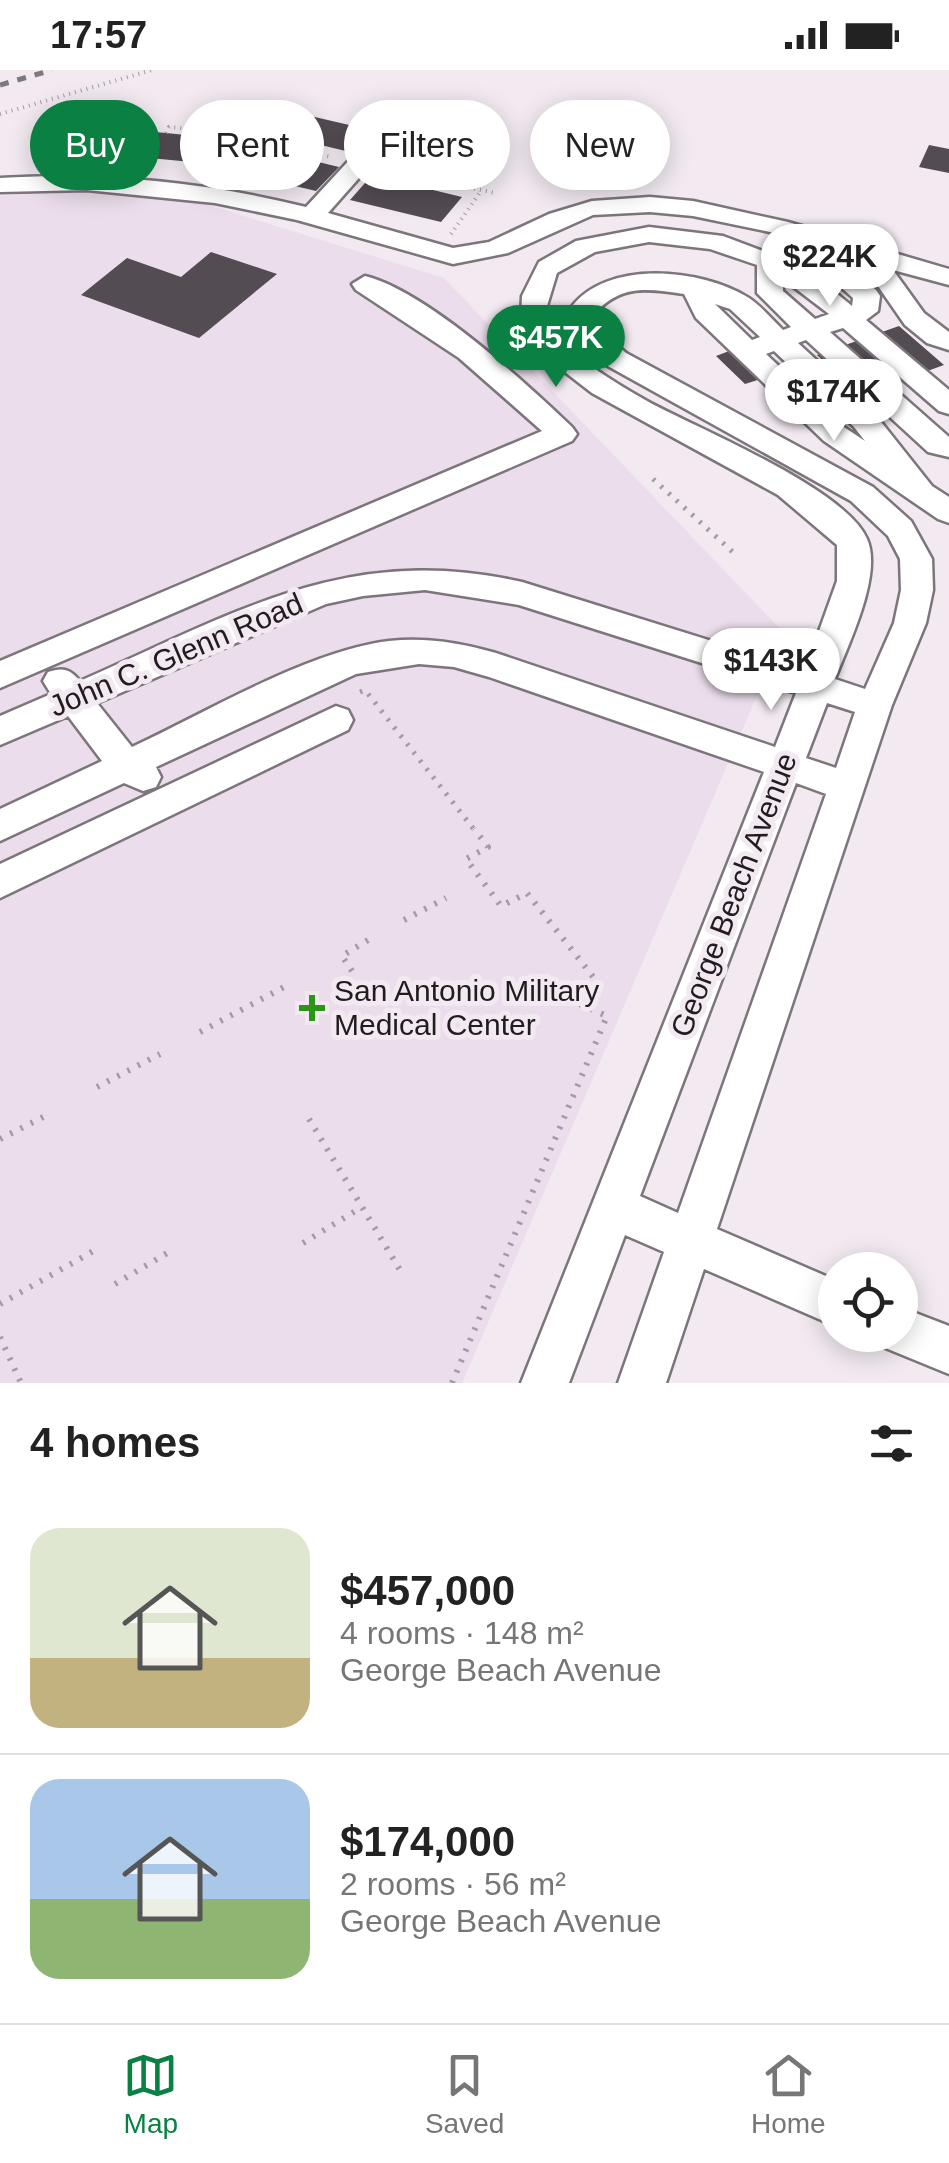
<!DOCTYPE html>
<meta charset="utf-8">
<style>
:root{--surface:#fff;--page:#f2f2f2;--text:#222;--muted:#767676;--line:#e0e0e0;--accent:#0b8043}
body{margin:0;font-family:Helvetica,sans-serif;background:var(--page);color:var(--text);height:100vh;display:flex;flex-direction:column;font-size:38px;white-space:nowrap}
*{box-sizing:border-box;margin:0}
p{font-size:32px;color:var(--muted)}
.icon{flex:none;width:55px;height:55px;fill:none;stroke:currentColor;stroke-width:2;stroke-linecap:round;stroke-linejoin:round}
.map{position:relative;height:1313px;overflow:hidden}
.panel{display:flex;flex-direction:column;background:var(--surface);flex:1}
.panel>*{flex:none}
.guide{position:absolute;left:30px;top:30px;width:890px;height:90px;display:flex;gap:20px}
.controls{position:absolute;left:818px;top:1182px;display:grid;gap:20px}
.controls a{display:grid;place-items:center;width:100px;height:100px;border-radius:50%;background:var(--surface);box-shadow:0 5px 25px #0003;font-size:50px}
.price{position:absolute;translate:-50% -85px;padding:0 22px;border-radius:35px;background:#fff;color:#222;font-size:32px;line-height:65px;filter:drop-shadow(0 2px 5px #0008)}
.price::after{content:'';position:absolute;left:50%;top:60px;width:30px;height:22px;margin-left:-15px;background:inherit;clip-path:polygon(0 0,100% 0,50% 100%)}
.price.selected{background:var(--accent);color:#fff}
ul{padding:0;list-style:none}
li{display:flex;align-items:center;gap:30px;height:250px;padding:0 30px}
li+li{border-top:2px solid var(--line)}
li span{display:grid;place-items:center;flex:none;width:280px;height:200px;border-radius:30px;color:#555}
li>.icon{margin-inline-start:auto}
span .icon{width:120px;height:120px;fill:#fffc;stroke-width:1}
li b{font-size:42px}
h2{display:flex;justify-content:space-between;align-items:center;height:120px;padding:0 30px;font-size:42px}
.chip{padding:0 35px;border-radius:45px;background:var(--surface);box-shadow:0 5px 25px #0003;font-size:35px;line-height:90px}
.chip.selected{background:var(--accent);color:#fff}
.status{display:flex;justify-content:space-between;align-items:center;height:70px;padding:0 50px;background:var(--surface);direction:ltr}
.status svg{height:28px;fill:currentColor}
.menu{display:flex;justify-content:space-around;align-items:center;height:140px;border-top:2px solid var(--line);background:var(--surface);font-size:28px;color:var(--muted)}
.menu a{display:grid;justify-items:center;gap:5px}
.menu .selected{color:var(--accent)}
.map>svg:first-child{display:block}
</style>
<div class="status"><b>17:57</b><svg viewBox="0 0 49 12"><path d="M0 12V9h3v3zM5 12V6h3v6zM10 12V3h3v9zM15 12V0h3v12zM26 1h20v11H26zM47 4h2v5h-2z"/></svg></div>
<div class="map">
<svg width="949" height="1313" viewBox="0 0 949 1313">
<rect width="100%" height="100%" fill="#f2e9f1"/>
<path fill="#ebddeb" d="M68,118L195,131L444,208L784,563L462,1313H0V126Z"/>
<path fill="#534c53" d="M289,41L375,61L354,83L267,62Z
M124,59L166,63L216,68L202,93L108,84Z
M408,65L496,86L477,109L388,88Z
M929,75L949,79V103L919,97Z
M252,76L339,97L316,121L228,100Z
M372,105L404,113L462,127L441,152L350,130Z
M211,182L277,204L199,268L81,225L127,188L181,207Z
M899,256L944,295L861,325L817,285Z
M737,278L767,307L745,314L716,286Z"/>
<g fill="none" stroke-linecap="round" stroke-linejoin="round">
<defs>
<path id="minor" d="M385,58L397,65L328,143L453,178L489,172L549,144L592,131L650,127L693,131L788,152L949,199V215L893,200L924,243L949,262V280L927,273L905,255L860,190L770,162L693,146L650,142L593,145L508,183L453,194L297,150L215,133L87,120L0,122V108C104,102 205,112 306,137L377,60Z
M649,157L723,166L792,192C821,179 855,201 876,220L880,226L878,241L866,250L949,320V344L939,341L843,258L830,262L949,367V387L928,382L806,270L798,273L874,343L932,416L949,427V453L938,449L824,371L696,248L684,224C649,219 623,214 597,241L603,263L626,283L873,417L911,451L932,489L933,520L926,553L892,635L717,1159L835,1210V1256L704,1199L666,1313H618L664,1182L625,1165L569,1313H521L764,702L489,607L454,597L419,594L356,604L156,697L161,707L156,717L143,721L124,713L0,771V739L102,691L68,646L0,675V646L51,624L43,611L48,602C63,597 70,599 80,611C234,544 347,472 522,512L805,600L837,511V475L778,425L592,323L539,282L526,266L521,247L522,226L539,192L576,171ZM649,172L710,179L757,195V223L791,257L783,260C773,250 761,236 749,228C701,198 605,189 570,239L579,268L606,295L851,431L888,466L900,489L901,520L894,553L865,619L835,609C848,575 883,504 867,469C845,418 698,359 647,331C615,313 580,291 553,265L547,236L557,203L595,182ZM814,205L836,213L853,228L852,236ZM783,209L829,244L815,249L783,221ZM715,234L730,239L760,267L752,270ZM774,281L854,357L865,371L844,357L766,284ZM425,520L519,535L796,623L775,677L496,583C460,573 427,567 389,571C308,581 207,642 132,677L97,633L326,534L363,526ZM827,633L855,642L836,698L806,688ZM796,713L826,724L678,1143L640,1126Z
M365,206C426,221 526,313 572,357L577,364L572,371L0,618V591L542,361L459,288L356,220L352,214Z
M336,636L348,640L353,650L348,660L0,828V794Z
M900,1237L949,1256V1304L883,1277L879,1265H900Z"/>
</defs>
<use href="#minor" stroke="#7d757c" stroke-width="5"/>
<path stroke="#a39ca3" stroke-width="4" stroke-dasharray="1 5" stroke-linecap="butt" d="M0,44L152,0
M166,63L169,57L232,63L331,87
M386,100L495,123
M404,113L408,109L432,115L444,101
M451,164L481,121"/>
<path stroke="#a39ca3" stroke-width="5" stroke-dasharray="2.5 8" stroke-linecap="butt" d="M653,409L735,484
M360,622L365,620L476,762"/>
<path stroke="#a39ca3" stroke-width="6" stroke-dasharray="2.5 9" stroke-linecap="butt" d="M404,850L446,828
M352,901L342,886L368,870
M200,962L284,917
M97,1017L160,984
M309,1049L400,1200
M0,1069L49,1044
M303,1173L362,1137
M115,1214L174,1179
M0,1234L97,1179
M0,1267L21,1313
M452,1313L607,946L579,934L602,918L527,823L501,836L466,789L488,777L474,759"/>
<use href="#minor" fill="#fff" fill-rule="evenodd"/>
<path stroke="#7f797f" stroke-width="5" stroke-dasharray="9 9" stroke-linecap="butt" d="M0,15L52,0"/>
</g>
<path fill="#2e9419" stroke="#f2e9f1" stroke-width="4" d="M307 923h10v10h10v10h-10v10h-10v-10h-10v-10h10z"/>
<g text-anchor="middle" stroke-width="10" stroke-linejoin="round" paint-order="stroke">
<g font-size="30" fill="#201c20" stroke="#f2e9f1">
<text transform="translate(176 585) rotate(-23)" y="10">John C. Glenn Road</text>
<text transform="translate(734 825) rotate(-69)" y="10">George Beach Avenue</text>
</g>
<g font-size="30" fill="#201c20" stroke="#f2e9f1" text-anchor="start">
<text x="334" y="931">San Antonio Military<tspan x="334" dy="34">Medical Center</tspan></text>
</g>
</g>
</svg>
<div class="controls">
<a><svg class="icon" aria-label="locate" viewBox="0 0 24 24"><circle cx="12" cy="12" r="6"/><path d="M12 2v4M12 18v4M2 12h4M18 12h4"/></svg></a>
</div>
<b class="price" style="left:830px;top:239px">$224K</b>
<b class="price selected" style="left:556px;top:320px">$457K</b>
<b class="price" style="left:834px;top:374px">$174K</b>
<b class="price" style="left:771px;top:643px">$143K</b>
<div class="guide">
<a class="chip selected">Buy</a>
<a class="chip">Rent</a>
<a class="chip">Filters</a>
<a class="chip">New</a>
</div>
</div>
<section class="panel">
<h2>4 homes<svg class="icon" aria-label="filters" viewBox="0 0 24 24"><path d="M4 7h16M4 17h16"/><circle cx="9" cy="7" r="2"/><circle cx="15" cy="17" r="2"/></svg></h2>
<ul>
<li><span style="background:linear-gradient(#dfe7d0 65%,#c2b280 0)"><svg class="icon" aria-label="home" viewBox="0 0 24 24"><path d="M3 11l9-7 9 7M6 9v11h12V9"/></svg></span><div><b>$457,000</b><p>4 rooms · 148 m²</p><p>George Beach Avenue</p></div></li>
<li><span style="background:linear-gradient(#a9c7e8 60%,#8fb573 0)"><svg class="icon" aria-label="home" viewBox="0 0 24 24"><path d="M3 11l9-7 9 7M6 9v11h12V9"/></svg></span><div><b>$174,000</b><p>2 rooms · 56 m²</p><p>George Beach Avenue</p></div></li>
</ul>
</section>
<nav class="menu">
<a class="selected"><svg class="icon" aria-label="map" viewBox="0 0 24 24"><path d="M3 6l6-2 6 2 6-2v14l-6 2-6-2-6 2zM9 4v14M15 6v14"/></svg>Map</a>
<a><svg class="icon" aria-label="saved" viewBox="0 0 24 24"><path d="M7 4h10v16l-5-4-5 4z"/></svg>Saved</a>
<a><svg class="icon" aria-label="home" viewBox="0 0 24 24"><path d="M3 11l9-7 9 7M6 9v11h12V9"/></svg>Home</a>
</nav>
